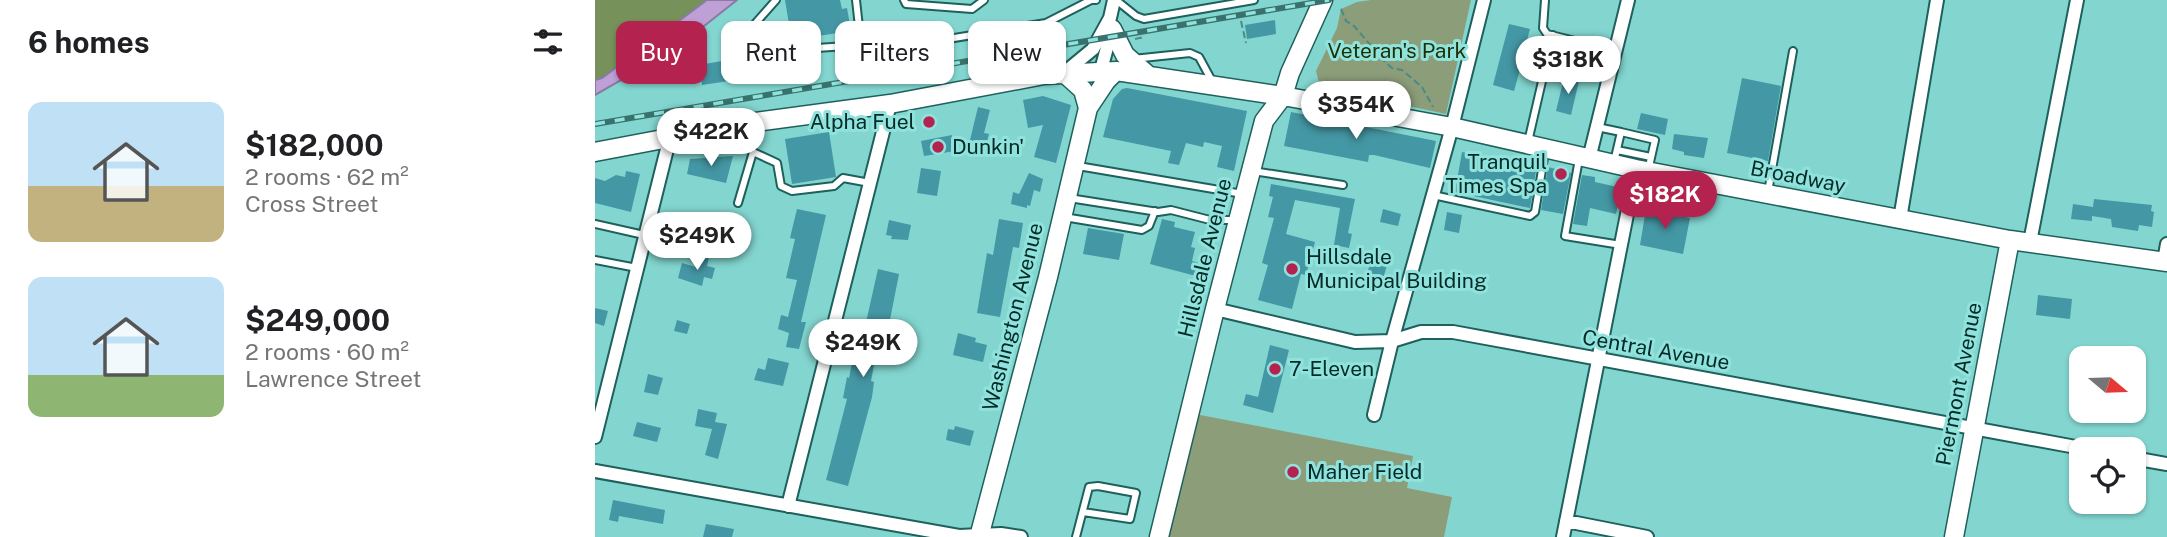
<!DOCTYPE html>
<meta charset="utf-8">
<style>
:root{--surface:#fff;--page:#f2f2f2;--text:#202124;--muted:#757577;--accent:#b4234f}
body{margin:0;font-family:"Public Sans",sans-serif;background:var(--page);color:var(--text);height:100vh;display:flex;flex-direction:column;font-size:26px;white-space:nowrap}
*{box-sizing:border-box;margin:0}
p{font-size:23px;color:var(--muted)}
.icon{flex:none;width:38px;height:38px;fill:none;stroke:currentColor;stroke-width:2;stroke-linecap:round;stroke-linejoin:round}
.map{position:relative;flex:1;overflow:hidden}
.sheet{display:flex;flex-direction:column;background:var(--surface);width:595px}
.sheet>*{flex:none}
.hud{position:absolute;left:21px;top:21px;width:665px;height:63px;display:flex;gap:14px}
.needle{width:46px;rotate:109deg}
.controls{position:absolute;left:1474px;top:346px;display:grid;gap:14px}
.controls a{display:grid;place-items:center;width:77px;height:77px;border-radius:14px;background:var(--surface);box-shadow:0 2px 5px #0004;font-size:35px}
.price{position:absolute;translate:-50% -60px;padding:0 16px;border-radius:24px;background:#fff;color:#222;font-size:23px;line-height:46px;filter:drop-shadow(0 2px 4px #0008)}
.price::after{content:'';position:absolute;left:50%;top:42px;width:21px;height:16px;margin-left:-10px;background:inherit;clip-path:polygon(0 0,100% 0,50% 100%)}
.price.active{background:var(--accent);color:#fff}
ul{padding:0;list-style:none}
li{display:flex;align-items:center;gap:21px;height:175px;padding:0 28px}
li span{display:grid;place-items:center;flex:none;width:196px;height:140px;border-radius:14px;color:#555}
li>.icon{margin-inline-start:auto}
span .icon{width:84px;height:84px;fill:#fffc;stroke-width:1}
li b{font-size:30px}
h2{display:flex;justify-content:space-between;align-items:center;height:84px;padding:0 28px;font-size:30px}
.pill{padding:0 24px;border-radius:14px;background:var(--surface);box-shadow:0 2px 5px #0004;font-size:24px;line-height:63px}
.pill.active{background:var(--accent);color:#fff}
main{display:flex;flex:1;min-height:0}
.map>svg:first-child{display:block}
</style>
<main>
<section class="sheet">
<h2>6 homes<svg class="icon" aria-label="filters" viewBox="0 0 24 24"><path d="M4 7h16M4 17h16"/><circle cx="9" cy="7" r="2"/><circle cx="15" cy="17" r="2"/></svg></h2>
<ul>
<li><span style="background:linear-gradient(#bfe0f5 60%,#c2b280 0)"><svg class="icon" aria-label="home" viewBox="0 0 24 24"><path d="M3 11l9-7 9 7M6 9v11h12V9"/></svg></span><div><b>$182,000</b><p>2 rooms · 62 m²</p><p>Cross Street</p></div></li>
<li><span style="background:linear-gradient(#bfe0f5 70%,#8fb573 0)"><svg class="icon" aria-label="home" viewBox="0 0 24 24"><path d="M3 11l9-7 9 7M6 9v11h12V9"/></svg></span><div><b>$249,000</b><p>2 rooms · 60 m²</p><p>Lawrence Street</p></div></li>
</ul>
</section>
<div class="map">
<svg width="1572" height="537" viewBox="0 0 1572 537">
<rect width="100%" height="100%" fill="#83d6d0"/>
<path fill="#8c9d7a" d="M776,0H876L851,114L725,87L721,71L742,28L746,9L762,2Z
M595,413L818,456L812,488L857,497L849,537H564Z"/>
<path fill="#77915a" d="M0,0H112L7,78L0,80Z"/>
<path fill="#bea0d7" stroke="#867da2" stroke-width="2" d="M112,0H142L80,49L0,95V80L7,78Z"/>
<path fill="#4497a4" d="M190,0H245L247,9L252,8L256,31L171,44L169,28L194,24Z
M680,20L681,34L652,39L650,25Z
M914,24L935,29L931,44L949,48L952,55L959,52L956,63L952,58L945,63L928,59L919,91L898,85Z
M150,57L154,78L107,85L104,65Z
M969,78L984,81L976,115L961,111Z
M1147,78L1186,86L1173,161L1132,153Z
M532,88L652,111L639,171L622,167L627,146L609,142L608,147L591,143L584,165L573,163L576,151L508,137L518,99L527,89Z
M448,96L476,105L461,163L439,157L448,125L433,128L428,100Z
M383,107L395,110L389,133L394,134L391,145L375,140Z
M696,112L841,141L835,168L779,155H774L773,162L689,146Z
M1046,113L1073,119L1070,135L1042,129Z
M234,132L241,177L197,184L190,139Z
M1079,134L1113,138L1109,158L1089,155V152L1077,149Z
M357,135L360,151L329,156L326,141Z
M867,152L942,165L935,208L860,192Z
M138,156L131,183L92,174L95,159Z
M953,167L976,173L968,214L946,210Z
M326,168L346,171L342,196L322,193Z
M31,171L45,174L36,212L0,203V178L10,181L21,175L30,177Z
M434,173L448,179L445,192L439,190L435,206L432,205V208L416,204L418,192L424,194Z
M987,175L1000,177V182L1027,188L1021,214L995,208L992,226L978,224Z
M676,184L760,199L753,233L757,234L754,248L739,245L745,208L700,200L691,234L720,242L711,275L706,274L697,309L663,300L673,265L667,263L679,218L673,217L678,197L674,196Z
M1499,199L1557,205L1556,211L1559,212L1557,227L1544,225L1543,231L1517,227L1516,219L1497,216V221L1476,219L1478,204L1498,207Z
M202,209L231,215L206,322H211L204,349L191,347L194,333L183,329L186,315L193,317L202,280L191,278L200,239L195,238Z
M788,209L806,214L803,226L785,222Z
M1051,209L1095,218L1088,254L1045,245Z
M852,212L867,215L864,233L849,230Z
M404,219L428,223L424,248L418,247L405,317L382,313L392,253L398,255Z
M567,219L580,222L579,227L600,232L596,247L600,248L597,261L604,263L601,276L555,264Z
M294,220L316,225L313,240L296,239L297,236L291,235Z
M99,222L113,225L110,242L94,239Z
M493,228L529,234L524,260L488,254Z
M112,251L115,252L112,266L120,268L117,279L109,277L107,286L83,278L87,263L104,268Z
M776,260L792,265L788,279L772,274Z
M283,269L304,274L288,355L281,354L276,381L279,382L277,397L253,486L231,480L252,399L248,398L252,377L254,378L258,358H263Z
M1443,295L1477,299L1475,319L1441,315Z
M0,308L13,311L9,326L0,323Z
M82,320L95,324L92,334L79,331Z
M363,333L381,338L380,342L392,345L388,362L358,355Z
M675,345L694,350L678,413L648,405L651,394L663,397Z
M173,358L194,363L188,386L159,380L163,368L170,370Z
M53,374L68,378L63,395L49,392Z
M103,409L122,413L120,422L132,424L123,459L110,455L117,429L100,426Z
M42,422L66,428L62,442L38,436Z
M360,426L379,431L375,446L351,440L353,429L359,430Z
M18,500L70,510L68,524L24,516L23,522L14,520Z
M111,524L139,529L137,537H108Z"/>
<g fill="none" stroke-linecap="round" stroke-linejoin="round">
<defs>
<path id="lane" d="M181,0L158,26L163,52L266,45L292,49L451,23L496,0H501
M261,0L266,45
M309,0L311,4L377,9L389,0
M521,0L541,16L549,19L659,0
M950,0L948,28L952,34L1020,51
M954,50L958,35
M538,59L595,53L604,57L617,81
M1002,127L1026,132
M933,142L951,64
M1022,150L1056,157
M158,152L182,163L186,186L197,191L239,186L248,178L275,183
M984,159L970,236L1026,245
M1019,162L1026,132L1060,140L1053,171
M483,166L648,194
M658,171L748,185
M1173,192L1198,51
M838,195L935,216L940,212L950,152
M474,198L563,212L576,210L615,220H642
M143,203L158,152L153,125
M469,217L547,230L554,226L560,211
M0,224L49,235
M0,260L42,268
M481,537L494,487L503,486L541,493L535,519L488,512"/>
<path id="street" d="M506,70L517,29
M469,73L498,49L515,18L519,0
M994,159L1033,0
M1305,219L1342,0
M1435,242L1482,0
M1569,261L1572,244
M620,309L760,342L797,341L826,332H858L1497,450
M779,415L797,341L857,127L889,0
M0,437L75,137
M1538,458L1572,464
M0,471L364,536L406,534L426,537
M193,506L295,104
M971,521L1052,537
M968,537L1041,169"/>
<path id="secondary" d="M517,29L530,55L554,76
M469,73L488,90L493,108
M0,152L153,123L295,104L449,75L521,71L688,96L857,127L1041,169L1415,240L1572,262
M384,537L453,277L493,108L511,81L521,71
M564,537L620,309L669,121L688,96L695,73L728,0
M1359,537L1415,240"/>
</defs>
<use href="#lane" stroke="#1e605c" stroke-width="10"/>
<use href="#street" stroke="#1e605c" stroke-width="16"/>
<use href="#secondary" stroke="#1e605c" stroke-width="21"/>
<path stroke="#4b8a85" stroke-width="2" stroke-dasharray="7 3.5" stroke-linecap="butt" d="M746,9L751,21L759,26L790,62L797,68L807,70L827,87L838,107
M646,21L651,43
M540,39L549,37"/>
<use href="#lane" stroke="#fff" stroke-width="6"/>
<use href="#street" stroke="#fff" stroke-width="12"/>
<use href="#secondary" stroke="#fff" stroke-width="18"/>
<defs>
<path id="rail" d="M0,124L734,0"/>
</defs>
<use href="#rail" stroke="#39716d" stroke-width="6"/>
<use href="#rail" stroke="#90e3dd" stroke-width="3.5" stroke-dasharray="10" stroke-linecap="butt"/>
</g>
<g fill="#b4234f" stroke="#90e3dd" stroke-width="2.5">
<circle cx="334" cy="122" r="7"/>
<circle cx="343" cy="147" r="7"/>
<circle cx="966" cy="174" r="7"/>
<circle cx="697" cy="269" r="7"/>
<circle cx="680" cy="369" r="7"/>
<circle cx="698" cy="472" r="7"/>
</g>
<g text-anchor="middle" stroke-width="6" stroke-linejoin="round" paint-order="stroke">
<g font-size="21" fill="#1e2f04" stroke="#90e3dd">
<text x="802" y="58">Veteran's Park</text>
</g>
<g font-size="21" fill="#052b28" stroke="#90e3dd" text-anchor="start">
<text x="320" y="129" text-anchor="end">Alpha Fuel</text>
<text x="357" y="154">Dunkin'</text>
<text x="952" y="169" text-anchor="end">Tranquil<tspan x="952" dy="24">Times Spa</tspan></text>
<text x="711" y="264">Hillsdale<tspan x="711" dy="24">Municipal Building</tspan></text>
<text x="694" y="376">7-Eleven</text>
<text x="712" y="479">Maher Field</text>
</g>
<g font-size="21" fill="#052b28" stroke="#90e3dd">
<text transform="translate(1203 177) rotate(11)" y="7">Broadway</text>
<text transform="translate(610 258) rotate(-76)" y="7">Hillsdale Avenue</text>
<text transform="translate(418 317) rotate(-76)" y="7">Washington Avenue</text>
<text transform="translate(1061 350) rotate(10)" y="7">Central Avenue</text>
<text transform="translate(1364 384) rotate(-79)" y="7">Piermont Avenue</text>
</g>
</g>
</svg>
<div class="controls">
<a><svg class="needle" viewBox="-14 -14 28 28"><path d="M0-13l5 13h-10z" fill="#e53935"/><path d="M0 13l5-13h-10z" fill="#757577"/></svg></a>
<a><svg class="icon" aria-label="locate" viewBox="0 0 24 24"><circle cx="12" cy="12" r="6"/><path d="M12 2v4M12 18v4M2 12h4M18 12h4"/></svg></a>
</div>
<b class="price" style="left:973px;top:96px">$318K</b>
<b class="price" style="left:761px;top:141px">$354K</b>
<b class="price" style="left:116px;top:168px">$422K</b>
<b class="price active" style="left:1070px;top:231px">$182K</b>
<b class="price" style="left:102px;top:272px">$249K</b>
<b class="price" style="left:268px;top:379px">$249K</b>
<div class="hud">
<a class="pill active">Buy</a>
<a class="pill">Rent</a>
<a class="pill">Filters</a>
<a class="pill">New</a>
</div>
</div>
</main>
